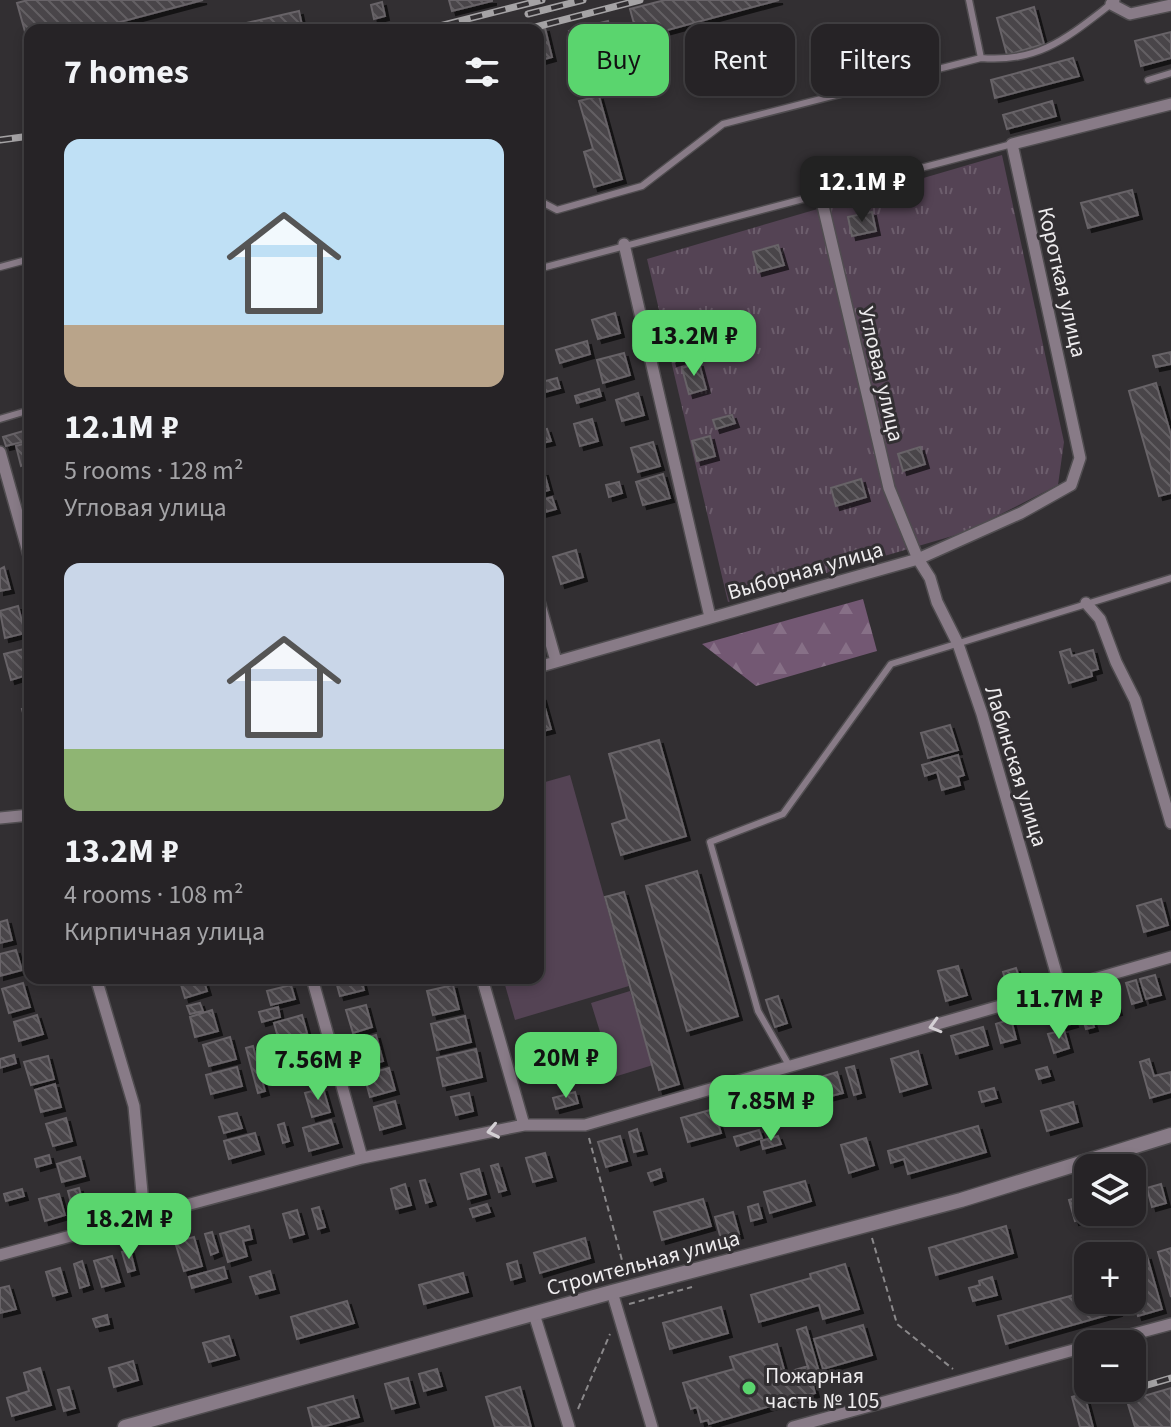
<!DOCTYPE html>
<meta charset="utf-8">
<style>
:root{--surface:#262326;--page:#322f32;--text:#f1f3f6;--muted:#a4a4a7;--line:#424043;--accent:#5ad56e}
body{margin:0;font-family:"Source Sans 3",sans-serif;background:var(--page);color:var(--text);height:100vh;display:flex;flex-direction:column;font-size:30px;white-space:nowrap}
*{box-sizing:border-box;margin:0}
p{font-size:26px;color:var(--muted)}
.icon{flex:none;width:44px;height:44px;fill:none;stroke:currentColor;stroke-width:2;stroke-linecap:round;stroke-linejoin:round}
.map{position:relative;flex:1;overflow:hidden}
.details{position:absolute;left:24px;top:24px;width:520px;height:960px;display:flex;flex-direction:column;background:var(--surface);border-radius:16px;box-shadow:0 4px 12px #0003,0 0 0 2px var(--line)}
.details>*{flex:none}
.hud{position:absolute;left:568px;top:24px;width:482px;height:72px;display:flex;gap:16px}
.controls{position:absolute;left:1074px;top:1154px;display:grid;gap:16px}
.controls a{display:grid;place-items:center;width:72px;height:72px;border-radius:16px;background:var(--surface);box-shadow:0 4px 12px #0003,0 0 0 2px var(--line);font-size:40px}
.price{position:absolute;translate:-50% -68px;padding:0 18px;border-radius:16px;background:var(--accent);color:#111;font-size:26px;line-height:52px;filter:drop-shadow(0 2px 4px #0008)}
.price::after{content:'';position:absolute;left:50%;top:48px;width:24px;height:18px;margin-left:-12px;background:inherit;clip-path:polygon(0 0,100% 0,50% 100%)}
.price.active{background:#222;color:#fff}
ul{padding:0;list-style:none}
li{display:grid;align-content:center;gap:16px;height:424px;padding:0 40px}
li span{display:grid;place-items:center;height:248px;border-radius:16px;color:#555}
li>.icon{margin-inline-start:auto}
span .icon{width:144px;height:144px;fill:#fffc;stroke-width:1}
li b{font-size:34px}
h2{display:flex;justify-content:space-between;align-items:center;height:96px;padding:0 40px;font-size:34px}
.pill{padding:0 28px;border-radius:16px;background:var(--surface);box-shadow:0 4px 12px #0003,0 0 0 2px var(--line);font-size:28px;line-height:72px}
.pill.active{background:var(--accent);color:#111}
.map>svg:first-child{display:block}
</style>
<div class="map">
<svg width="1171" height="1427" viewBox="0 0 1171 1427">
<defs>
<pattern id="grass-tufts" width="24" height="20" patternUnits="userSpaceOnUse" patternTransform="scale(2)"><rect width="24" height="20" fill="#544354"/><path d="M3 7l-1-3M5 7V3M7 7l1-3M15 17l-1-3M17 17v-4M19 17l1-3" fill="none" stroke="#6d5e6d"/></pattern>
<pattern id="forest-firs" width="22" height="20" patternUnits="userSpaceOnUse" patternTransform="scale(2)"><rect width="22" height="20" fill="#735873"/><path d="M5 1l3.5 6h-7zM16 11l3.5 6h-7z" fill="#877087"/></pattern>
<pattern id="building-back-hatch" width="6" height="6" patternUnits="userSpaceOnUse" patternTransform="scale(2)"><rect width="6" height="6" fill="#484448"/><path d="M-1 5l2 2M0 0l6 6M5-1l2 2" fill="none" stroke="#635f63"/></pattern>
<filter id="shadow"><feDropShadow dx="4" dy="4" stdDeviation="0" flood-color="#0009"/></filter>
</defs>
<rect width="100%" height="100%" fill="#322f32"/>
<path fill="url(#grass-tufts)" d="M1002,155L1064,442L1058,485L966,532L728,602L647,259Z"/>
<path fill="url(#forest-firs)" d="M863,599L877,651L756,686L702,644Z"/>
<path fill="#544354" d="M570,775L629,986L515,1020L503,978H538V784Z
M630,991L653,1065L614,1077L591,1003Z"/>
<path fill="url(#building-back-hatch)" stroke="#676367" stroke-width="2" filter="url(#shadow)" d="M28,0H203L90,30H30L29,46L17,3Z
M449,0H492V1L452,11Z
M665,0H779L638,38L630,9Z
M382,2L385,16L374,19L371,5Z
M1034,7L1044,44L1007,55L997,18Z
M299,11L303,30H240L238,25Z
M608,21L615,47L576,57L569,31Z
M545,28L552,57L538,61L537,30Z
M1171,32V58L1141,66L1135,41Z
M710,56L717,80L693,87L686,63Z
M1073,58L1079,76L995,98L991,80Z
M599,96L622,179L594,187L584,152L593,149L579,101Z
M1052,101L1056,116L1007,129L1003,115Z
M1132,190L1138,215L1088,228L1081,203Z
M872,212L876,231L852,236L848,217Z
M778,245L784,265L758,272L753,252Z
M615,313L620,333L598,339L592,320Z
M694,336L699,354L673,362L668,344Z
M587,341L590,354L560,363L556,350Z
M1171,352V364L1156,367L1153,356Z
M624,353L630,375L603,383L597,360Z
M699,363L706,389L689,394L682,368Z
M557,378L560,388L538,394V383Z
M1156,383L1171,435V493L1159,496L1129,391Z
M599,389L601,396L577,403L575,396Z
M638,393L644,415L622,421L616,400Z
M732,415L735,423L716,429L713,420Z
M592,419L598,441L580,446L574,424Z
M30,429V440L6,446L3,437Z
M547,429L551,441L538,444V431Z
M710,436L715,456L697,461L692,441Z
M30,442V463L21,466L16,446Z
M653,442L660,466L638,472L631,448Z
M920,447L925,464L903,471L898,454Z
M544,472L549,490L538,493V473Z
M663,474L670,498L643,505L636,482Z
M861,479L866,497L836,506L831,488Z
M619,482L622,493L609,497L606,485Z
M552,497L556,509L538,514V501Z
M576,550L583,577L561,584L553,557Z
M4,567L10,589L0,591V569Z
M18,606L25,633L5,638L0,611Z
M28,648L30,674L11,680L4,654Z
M1070,649L1072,656L1093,650L1098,669L1091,671L1092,676L1069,683L1060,652Z
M542,697L551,729L539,732L538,698Z
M30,707V728H27L22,709Z
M950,725L958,750L928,758L921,733Z
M659,740L686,836L621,855L612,824L627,819L609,754Z
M958,755L964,775L958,777L960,785L942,790L937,772L925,776L922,765Z
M697,871L738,1016L687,1031L646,886Z
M624,892L679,1084L659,1090L605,897Z
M1161,899L1168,925L1144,932L1137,906Z
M7,920L12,940L0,943V922Z
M16,950L22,970L0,976V954Z
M958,966L967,995L946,1001L938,971Z
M1016,968L1023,989L1009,993L1003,972Z
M1155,975L1161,995L1146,999L1140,979Z
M179,978H203L207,991L185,998Z
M335,978H361L364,990L340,996Z
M1136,980L1142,1001L1132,1004L1126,983Z
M23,983L30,1007L9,1013L2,989Z
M291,985L295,999L271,1005L267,991Z
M453,985L459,1009L433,1015L427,991Z
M1112,989L1118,1011L1099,1016L1093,995Z
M778,996L787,1023L775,1027L766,1000Z
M200,1003L203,1011L190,1014L187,1006Z
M1068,1003L1074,1023L1060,1027L1054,1007Z
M366,1005L372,1027L353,1033L346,1010Z
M278,1007L280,1017L262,1022L259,1012Z
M1088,1007L1094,1027L1086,1029L1080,1009Z
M212,1010L218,1031L195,1037L190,1017Z
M37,1015L43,1034L19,1041L14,1022Z
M302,1015L307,1033L279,1041L274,1023Z
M465,1016L471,1042L437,1050L431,1024Z
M1011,1019L1016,1039L1001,1043L996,1024Z
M983,1027L988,1045L956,1054L951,1036Z
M1064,1030L1069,1048L1054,1053L1048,1034Z
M376,1035L383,1061L361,1067L354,1041Z
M230,1037L236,1059L209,1066L203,1045Z
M253,1046L265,1091L258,1093L246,1048Z
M312,1049L316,1063L295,1069L291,1055Z
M476,1049L482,1077L443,1086L437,1058Z
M918,1051L927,1084L900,1092L891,1059Z
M14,1055L16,1063L0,1068V1059Z
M48,1056L54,1079L31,1085L24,1062Z
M1149,1059L1154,1076L1171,1072V1092L1150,1098L1140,1062Z
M854,1066L861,1093L854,1095L846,1068Z
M237,1067L242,1086L211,1094L206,1075Z
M1047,1067L1050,1076L1039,1079L1036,1070Z
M389,1068L395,1090L370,1097L364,1075Z
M318,1071L321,1079L308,1082L306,1074Z
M837,1072L843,1093L827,1097L821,1077Z
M811,1082L820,1111L800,1117L791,1088Z
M55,1084L61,1107L41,1112L35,1090Z
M323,1088L330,1112L312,1117L305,1093Z
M994,1088L997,1098L982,1102L979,1092Z
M575,1092L578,1103L556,1109L553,1098Z
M779,1092L784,1110L768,1114L763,1097Z
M469,1093L473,1111L456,1115L451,1097Z
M746,1095L751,1114L744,1116L739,1097Z
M395,1101L401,1124L380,1130L374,1107Z
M1073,1102L1078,1122L1047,1131L1041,1111Z
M714,1109L721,1133L688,1142L681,1118Z
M237,1113L242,1128L224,1133L219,1117Z
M66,1118L72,1141L53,1146L46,1124Z
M331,1120L338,1143L309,1151L303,1128Z
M284,1123L289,1141L283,1143L278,1125Z
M978,1126L986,1152L908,1174L904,1159L891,1163L888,1151Z
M637,1129L643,1150L634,1152L629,1132Z
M759,1130L762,1138L737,1146L734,1137Z
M255,1133L260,1150L229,1159L224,1141Z
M620,1136L627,1161L606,1167L598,1142Z
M778,1136L781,1144L763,1149L761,1141Z
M866,1138L874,1165L849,1173L841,1145Z
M545,1153L552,1177L533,1182L526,1158Z
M49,1155L51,1163L37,1167L35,1159Z
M80,1157L85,1176L62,1182L57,1164Z
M498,1164L506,1190L499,1192L491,1166Z
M479,1169L486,1194L468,1199L461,1174Z
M660,1169L662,1177L651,1181L648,1173Z
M425,1180L432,1201L426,1203L420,1181Z
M805,1181L811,1201L770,1213L764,1192Z
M405,1184L411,1205L396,1209L391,1189Z
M1161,1184L1166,1203L1152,1207L1147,1188Z
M79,1188L85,1212L74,1215L68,1191Z
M22,1189L24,1196L6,1201L4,1194Z
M59,1194L65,1215L45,1221L39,1199Z
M1088,1195V1212H1106L1075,1221L1069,1200Z
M703,1199L711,1226L662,1240L654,1212Z
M487,1204L490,1212L473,1217L470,1209Z
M758,1204L762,1218L751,1221L748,1207Z
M319,1207L325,1227L318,1229L312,1209Z
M297,1210L304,1234L290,1238L283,1214Z
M733,1212L739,1234L721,1239L715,1217Z
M249,1226L252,1239L243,1241L247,1256L228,1262L220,1234Z
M1006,1226L1013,1253L936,1275L929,1248Z
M212,1232L218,1252L211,1255L205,1234Z
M194,1237L202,1266L184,1271L175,1242Z
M585,1238L590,1258L540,1273L534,1253Z
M1112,1245L1115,1256H1092L1090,1251Z
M1171,1248V1297L1158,1252Z
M130,1250L135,1270L128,1272L122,1252Z
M112,1256L120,1282L102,1287L94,1261Z
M1147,1256L1162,1309L1138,1316L1132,1296V1260Z
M82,1261L89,1285L80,1288L74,1264Z
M517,1261L521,1277L511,1280L507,1264Z
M845,1264L859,1309L823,1319L819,1305L759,1322L751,1295L811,1278L810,1274Z
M224,1267L227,1278L192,1288L189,1277Z
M60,1268L67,1292L53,1296L46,1272Z
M270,1271L275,1289L256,1294L250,1277Z
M463,1273L468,1292L424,1304L419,1285Z
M992,1277L997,1295L973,1301L969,1288L980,1285L979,1281Z
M9,1286L16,1309L0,1313V1288Z
M1088,1291V1300H1115L1118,1312L1006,1344L998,1316Z
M347,1301L354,1323L297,1339L291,1317Z
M721,1307L728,1333L670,1349L663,1323Z
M107,1315L109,1324L96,1327L93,1319Z
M863,1325L872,1355L823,1369L814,1339Z
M806,1327L820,1375L811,1378L797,1330Z
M229,1336L235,1355L209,1362L203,1343Z
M777,1344L785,1373L808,1366L815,1393L709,1424L708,1420L701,1422L697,1407L691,1409L683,1383L734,1369L730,1357Z
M133,1361L138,1380L114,1387L109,1368Z
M40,1368L51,1405L12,1416L7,1398L29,1391L24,1373Z
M437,1369L442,1386L424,1391L419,1374Z
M408,1378L415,1403L392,1409L385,1384Z
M69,1387L75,1408L64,1411L58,1390Z
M520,1387L531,1427H495L486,1397Z
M1171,1388V1427H1135L1127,1401Z
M1084,1393L1093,1427H1080L1072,1397Z
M353,1396L359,1417L322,1427H313L308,1408Z"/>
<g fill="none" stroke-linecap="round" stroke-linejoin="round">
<defs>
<path id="service" d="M969,0L981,58C1039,63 1068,37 1111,4
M1148,80L1171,73
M538,200L557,210L642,186L723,124L981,58
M0,267L30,259
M538,269L1012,144
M0,419L30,410
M790,1067L758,1011L710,842L783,814L891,664L1171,578"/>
<path id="minor" d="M1114,0L1111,4L1130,14L1171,5
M820,193L889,488L918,559L930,578L937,602L958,644L982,714L1061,990
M624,244L710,617
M0,452L30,559
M538,598L556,661
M1086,603L1100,619L1116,662L1135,700L1171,823
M538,667L918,559L1021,513L1071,485L1080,458L1012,144L1171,104
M0,818L30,815
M96,978L134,1106L144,1215
M312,978L362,1158
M482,978L524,1125
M0,1255L362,1158L524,1125H585L1171,957
M612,1292L652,1427
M534,1314L569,1427
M1097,1344L1171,1324
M793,1427L1088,1346"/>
<path id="tertiary" d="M125,1427L612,1292L961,1200L1171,1135"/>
</defs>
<use href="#service" stroke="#504d50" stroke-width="9"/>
<use href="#minor" stroke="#504d50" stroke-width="14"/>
<use href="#tertiary" stroke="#504d50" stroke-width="17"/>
<path stroke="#8b898b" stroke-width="2" stroke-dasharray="6 4" stroke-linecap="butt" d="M589,1138L626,1275
M872,1238L897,1324L953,1369
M629,1304L692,1287
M578,1409L610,1334"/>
<use href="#service" stroke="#887b87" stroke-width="6"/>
<use href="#minor" stroke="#887b87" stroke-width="11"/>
<use href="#tertiary" stroke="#887b87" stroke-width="14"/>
<defs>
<path id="rail" d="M528,14L583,0
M424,30L542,0
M524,30L640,0
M0,140L30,136
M1134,1389L1171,1378"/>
</defs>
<use href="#rail" stroke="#a5a3a5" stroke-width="7"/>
<use href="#rail" stroke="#322f32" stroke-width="4" stroke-dasharray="12" stroke-linecap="butt"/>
</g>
<defs><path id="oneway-chevron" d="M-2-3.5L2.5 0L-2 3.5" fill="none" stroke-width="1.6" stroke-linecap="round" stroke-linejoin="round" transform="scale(2)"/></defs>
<g stroke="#d4d0d4">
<use href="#oneway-chevron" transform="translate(935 1026) rotate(164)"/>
<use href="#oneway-chevron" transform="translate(493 1131) rotate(168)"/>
</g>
<circle fill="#5ad56e" stroke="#322f32" stroke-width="3" cx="749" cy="1388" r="8"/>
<g text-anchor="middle" stroke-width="6" stroke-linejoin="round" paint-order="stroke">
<g font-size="22" fill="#eeecee" stroke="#322f32">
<text transform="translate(1063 282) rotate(77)" y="8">Короткая улица</text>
<text transform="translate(882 374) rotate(77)" y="8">Угловая улица</text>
<text transform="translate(805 570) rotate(-16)" y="8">Выборная улица</text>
<text transform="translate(1017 766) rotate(73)" y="8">Лабинская улица</text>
<text transform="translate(643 1262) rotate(-15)" y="8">Строительная улица</text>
</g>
<g font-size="22" fill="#eeecee" stroke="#322f32" text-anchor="start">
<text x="765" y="1383">Пожарная<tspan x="765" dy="25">часть № 105</tspan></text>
</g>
</g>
</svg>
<div class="controls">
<a><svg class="icon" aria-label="layers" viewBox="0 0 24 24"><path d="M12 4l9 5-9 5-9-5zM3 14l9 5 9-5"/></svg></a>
<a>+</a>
<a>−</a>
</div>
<b class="price active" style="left:862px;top:224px">12.1M ₽</b>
<b class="price" style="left:694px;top:378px">13.2M ₽</b>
<b class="price" style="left:1059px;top:1041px">11.7M ₽</b>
<b class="price" style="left:566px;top:1100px">20M ₽</b>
<b class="price" style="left:318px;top:1102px">7.56M ₽</b>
<b class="price" style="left:771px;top:1143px">7.85M ₽</b>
<b class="price" style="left:129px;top:1261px">18.2M ₽</b>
<div class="hud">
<a class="pill active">Buy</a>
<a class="pill">Rent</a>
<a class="pill">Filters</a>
</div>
<section class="details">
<h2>7 homes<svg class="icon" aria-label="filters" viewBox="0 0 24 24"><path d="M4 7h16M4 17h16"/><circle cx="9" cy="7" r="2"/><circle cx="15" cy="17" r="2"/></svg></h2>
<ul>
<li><span style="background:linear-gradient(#bfe0f5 75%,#b9a48a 0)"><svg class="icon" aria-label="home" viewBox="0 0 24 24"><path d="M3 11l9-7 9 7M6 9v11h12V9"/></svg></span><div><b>12.1M ₽</b><p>5 rooms · 128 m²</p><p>Угловая улица</p></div></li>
<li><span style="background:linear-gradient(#c9d6e8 75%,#8fb573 0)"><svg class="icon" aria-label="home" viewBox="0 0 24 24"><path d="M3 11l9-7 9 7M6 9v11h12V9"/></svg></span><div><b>13.2M ₽</b><p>4 rooms · 108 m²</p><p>Кирпичная улица</p></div></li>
</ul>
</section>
</div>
